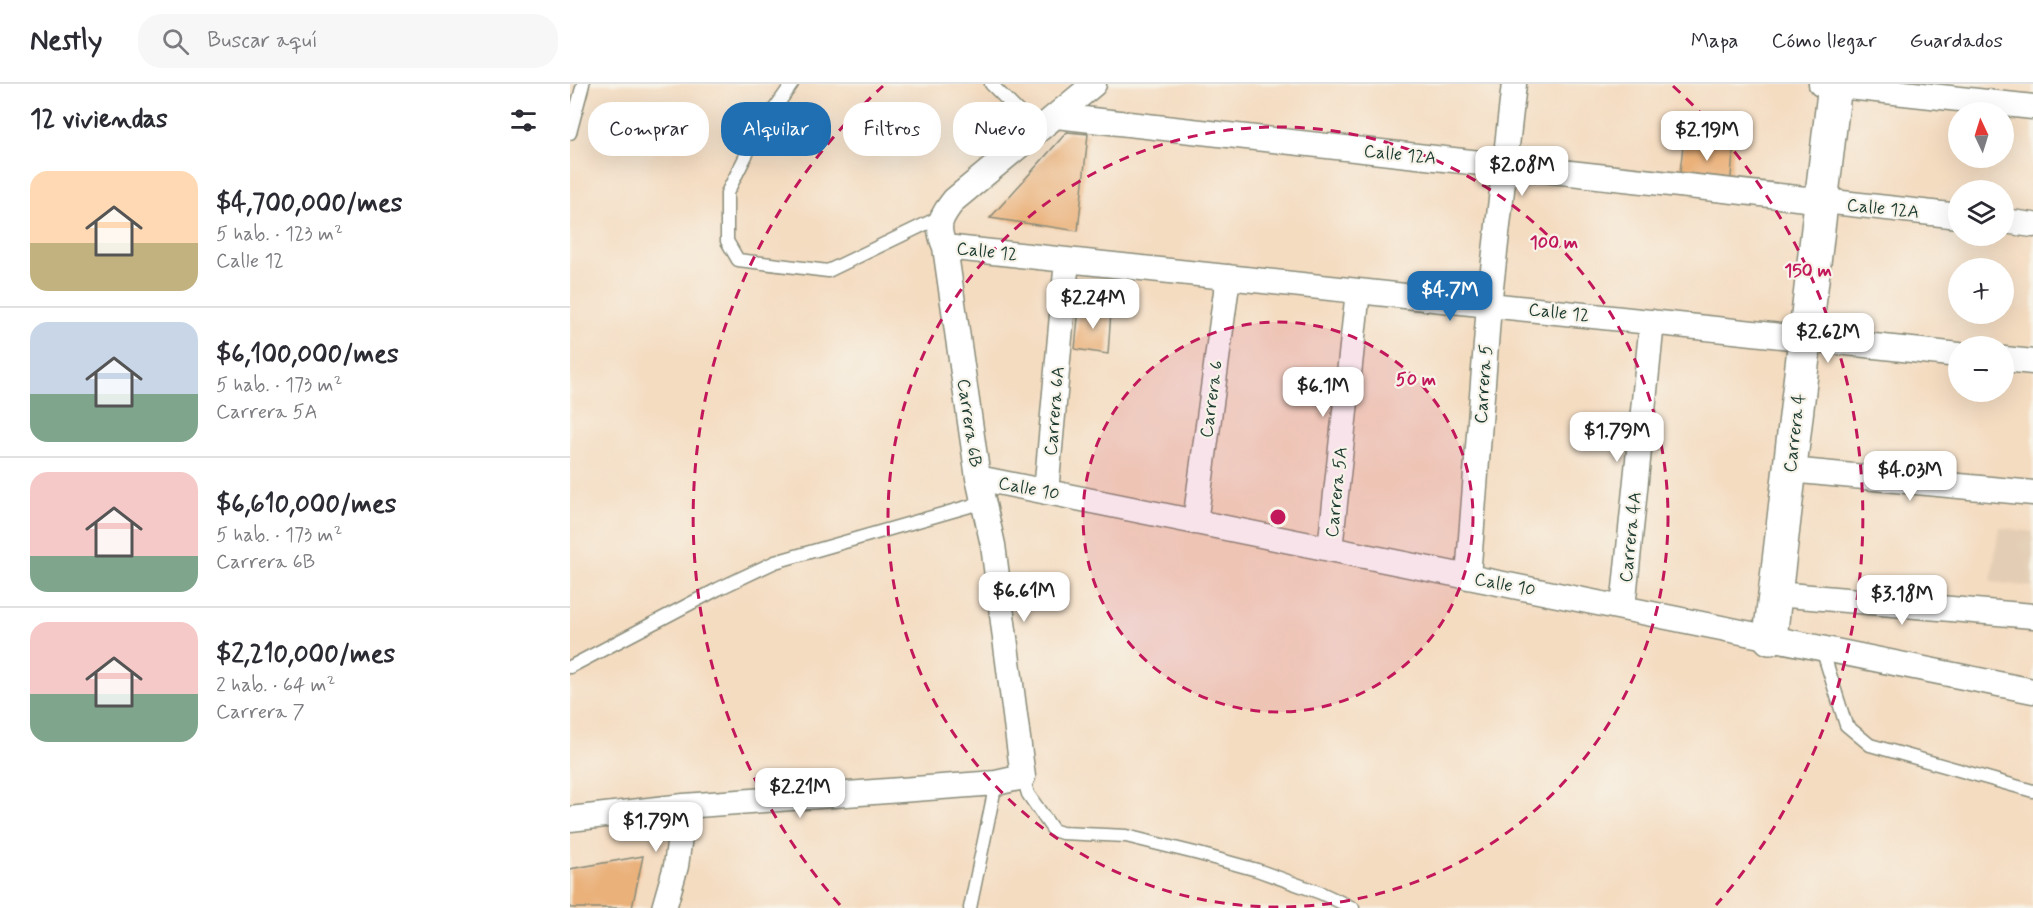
<!DOCTYPE html>
<html lang="es">
<meta charset="utf-8">
<style>
:root{--surface:#fff;--page:#f7f7f7;--text:#2b2b33;--muted:#7c7c81;--line:#e1e1e2;--accent:#1f6fb2}
body{margin:0;font-family:Mynerve,sans-serif;background:var(--page);color:var(--text);height:100vh;display:flex;flex-direction:column;font-size:22px;white-space:nowrap}
*{box-sizing:border-box;margin:0}
p{font-size:20px;color:var(--muted)}
.icon{flex:none;width:33px;height:33px;fill:none;stroke:currentColor;stroke-width:2;stroke-linecap:round;stroke-linejoin:round}
.map{position:relative;flex:1;overflow:hidden}
.panel{display:flex;flex-direction:column;background:var(--surface);width:570px}
.panel>*{flex:none}
.guide{position:absolute;left:18px;top:18px;width:570px;height:54px;display:flex;gap:12px}
.needle{width:39px;rotate:356deg}
.controls{position:absolute;left:1378px;top:18px;display:grid;gap:12px}
.controls a{display:grid;place-items:center;width:66px;height:66px;border-radius:50%;background:var(--surface);box-shadow:0 6px 24px #0002;font-size:30px}
.price{position:absolute;translate:-50% -51px;padding:0 14px;border-radius:12px;background:#fff;color:#222;font-size:20px;line-height:39px;filter:drop-shadow(0 2px 3px #0008)}
.price::after{content:'';position:absolute;left:50%;top:36px;width:18px;height:14px;margin-left:-9px;background:inherit;clip-path:polygon(0 0,100% 0,50% 100%)}
.price.current{background:var(--accent);color:#fff}
ul{padding:0;list-style:none}
li{display:flex;align-items:center;gap:18px;height:150px;padding:0 30px}
li+li{border-top:2px solid var(--line)}
li span{display:grid;place-items:center;flex:none;width:168px;height:120px;border-radius:18px;color:#555}
li>.icon{margin-inline-start:auto}
span .icon{width:72px;height:72px;fill:#fffc;stroke-width:1}
li b{font-size:26px}
h2{display:flex;justify-content:space-between;align-items:center;height:72px;padding:0 30px;font-size:26px}
.pill{padding:0 21px;border-radius:24px;background:var(--surface);box-shadow:0 6px 24px #0002;font-size:21px;line-height:54px}
.pill.current{background:var(--accent);color:#fff}
header{display:flex;align-items:center;gap:36px;box-sizing:border-box;height:84px;padding:0 30px;background:var(--surface);border-bottom:2px solid var(--line)}
header strong{font-size:28px}
nav{display:flex;gap:33px;margin-inline-start:auto;font-size:21px}
.search{width:420px;height:54px;background:var(--page);display:flex;align-items:center;gap:15px;box-sizing:border-box;padding:0 21px;border-radius:24px;color:var(--muted);font-size:22px}
main{display:flex;flex:1;min-height:0}
.map>svg:first-child{display:block}
</style>
<header>
<strong>Nestly</strong>
<div class="search"><svg class="icon" aria-label="search" viewBox="0 0 24 24"><circle cx="10" cy="10" r="6"/><path d="M15 15l6 6"/></svg>Buscar aquí</div>
<nav><a>Mapa</a><a>Cómo llegar</a><a>Guardados</a></nav>
</header>
<main>
<section class="panel">
<h2>12 viviendas<svg class="icon" aria-label="filters" viewBox="0 0 24 24"><path d="M4 7h16M4 17h16"/><circle cx="9" cy="7" r="2"/><circle cx="15" cy="17" r="2"/></svg></h2>
<ul>
<li><span style="background:linear-gradient(#ffd9b3 60%,#c2b280 0)"><svg class="icon" aria-label="home" viewBox="0 0 24 24"><path d="M3 11l9-7 9 7M6 9v11h12V9"/></svg></span><div><b>$4,700,000/mes</b><p>5 hab. · 123 m²</p><p>Calle 12</p></div></li>
<li><span style="background:linear-gradient(#c9d6e8 60%,#7fa58c 0)"><svg class="icon" aria-label="home" viewBox="0 0 24 24"><path d="M3 11l9-7 9 7M6 9v11h12V9"/></svg></span><div><b>$6,100,000/mes</b><p>5 hab. · 173 m²</p><p>Carrera 5A</p></div></li>
<li><span style="background:linear-gradient(#f6c9c9 70%,#7fa58c 0)"><svg class="icon" aria-label="home" viewBox="0 0 24 24"><path d="M3 11l9-7 9 7M6 9v11h12V9"/></svg></span><div><b>$6,610,000/mes</b><p>5 hab. · 173 m²</p><p>Carrera 6B</p></div></li>
<li><span style="background:linear-gradient(#f6c9c9 60%,#7fa58c 0)"><svg class="icon" aria-label="home" viewBox="0 0 24 24"><path d="M3 11l9-7 9 7M6 9v11h12V9"/></svg></span><div><b>$2,210,000/mes</b><p>2 hab. · 64 m²</p><p>Carrera 7</p></div></li>
</ul>
</section>
<div class="map">
<svg width="1463" height="824" viewBox="0 0 1463 824">
<rect width="100%" height="100%" fill="#f7f3e8"/>
<filter id="ink" filterUnits="userSpaceOnUse"><feTurbulence type="fractalNoise" baseFrequency=".0167" numOctaves="2"/><feDisplacementMap in="SourceGraphic" scale="12" xChannelSelector="R" yChannelSelector="G"/><feConvolveMatrix kernelMatrix="1 2 1 2 8 2 1 2 1" color-interpolation-filters="sRGB"/></filter>
<filter id="wash" filterUnits="userSpaceOnUse"><feTurbulence type="fractalNoise" baseFrequency=".008" numOctaves="4" result="noise"/><feDisplacementMap in="SourceGraphic" scale="24" xChannelSelector="R" yChannelSelector="G"/><feGaussianBlur stdDeviation="1.35" result="paint"/><feColorMatrix in="noise" values="0 0 0 0 0 0 0 0 0 0 0 0 0 0 0 0 0 1.4 0 .05"/><feComposite in="paint" operator="in"/></filter>
<g filter="url(#wash)">
<rect width="100%" height="100%" fill="#f4dcc1"/>
<path fill="#e3cdb4" d="M1429,443L1463,448V503L1421,498Z"/>
<g id="blocks">
<path fill="#eab17a" d="M497,48L518,50L508,147L420,134Z
M1114,53L1164,59L1160,103L1109,97Z
M509,223L541,227L538,270L505,265Z
M73,772L62,824H0V785Z"/>
</g>
</g>
<g filter="url(#ink)">
<use href="#blocks" fill-opacity="0" stroke="#8a8c7a" stroke-width="1.5"/>
<g fill="none" stroke-linecap="round" stroke-linejoin="round">
<defs>
<path id="lane" d="M222,0L188,48L157,109V157L168,176L258,187L372,132
M421,0L468,47
M0,49L13,0
M1252,565L1276,641L1300,661L1463,707
M0,583L148,505L205,478L414,418
M453,693L458,710L483,746L492,749L556,752L629,770L687,786L751,809L783,824
M400,824L426,699"/>
<path id="street" d="M1251,0L1463,23
M486,32L1389,132
M1434,137L1463,141
M375,163L1389,271
M1434,275L1463,278
M1220,386L1463,409
M408,394L1463,607
M476,408L497,176
M625,438L658,193
M760,465L788,207
M898,493L919,221L944,0
M1206,510L1463,532
M1053,524L1082,238
M0,735L114,722L426,699L453,693L423,461L408,394L375,163C365,141 371,133 384,116L524,0
M94,824L106,782L114,722"/>
<path id="secondary" d="M1200,554L1265,0"/>
</defs>
<use href="#lane" stroke="#8a8c7a" stroke-width="15"/>
<use href="#street" stroke="#8a8c7a" stroke-width="27"/>
<use href="#secondary" stroke="#8a8c7a" stroke-width="36"/>
<use href="#lane" stroke="#fff" stroke-width="12"/>
<use href="#street" stroke="#fff" stroke-width="24"/>
<use href="#secondary" stroke="#fff" stroke-width="33"/>
</g>
</g>
<circle cx="708" cy="433" r="195" fill="#c2185b" fill-opacity=".12"/>
<g fill="none" stroke="#c2185b" stroke-width="3" stroke-dasharray="10 8">
<circle cx="708" cy="433" r="195"/>
<circle cx="708" cy="433" r="390"/>
<path d="M270 821A585 585 0 0 1 313 2M1103 2A585 585 0 0 1 1146 821"/>
</g>
<g text-anchor="middle" stroke-width="4.5" stroke-linejoin="round" paint-order="stroke">
<g font-size="18" fill="#1f3d34" stroke="#f7f3e8">
<text transform="translate(830 70) rotate(6)" y="6">Calle 12A</text>
<text transform="translate(1313 124) rotate(6)" y="6">Calle 12A</text>
<text transform="translate(417 167) rotate(6)" y="6">Calle 12</text>
<text transform="translate(989 228) rotate(6)" y="6">Calle 12</text>
<text transform="translate(913 300) rotate(-86)" y="6">Carrera 5</text>
<text transform="translate(641 315) rotate(-82)" y="6">Carrera 6</text>
<text transform="translate(484 327) rotate(-85)" y="6">Carrera 6A</text>
<text transform="translate(400 339) rotate(82)" y="6">Carrera 6B</text>
<text transform="translate(1224 349) rotate(-83)" y="6">Carrera 4</text>
<text transform="translate(459 404) rotate(11)" y="6">Calle 10</text>
<text transform="translate(766 408) rotate(-84)" y="6">Carrera 5A</text>
<text transform="translate(1060 453) rotate(-84)" y="6">Carrera 4A</text>
<text transform="translate(935 500) rotate(11)" y="6">Calle 10</text>
</g>
</g>
<circle cx="708" cy="433" r="9" fill="#c2185b" stroke="#f7f3e8" stroke-width="3"/>
<g font-size="18" text-anchor="middle" font-weight="bold" fill="#c2185b" stroke="#f7f3e8" stroke-width="4.5" stroke-linejoin="round" paint-order="stroke">
<text x="984" y="164">100 m</text>
<text x="1238" y="192">150 m</text>
<text x="846" y="301">50 m</text>
</g>
</svg>
<div class="controls">
<a><svg class="needle" viewBox="-14 -14 28 28"><path d="M0-13l5 13h-10z" fill="#e53935"/><path d="M0 13l5-13h-10z" fill="#7c7c81"/></svg></a>
<a><svg class="icon" aria-label="layers" viewBox="0 0 24 24"><path d="M12 4l9 5-9 5-9-5zM3 14l9 5 9-5"/></svg></a>
<a>+</a>
<a>−</a>
</div>
<b class="price" style="left:1137px;top:78px">$2.19M</b>
<b class="price" style="left:952px;top:113px">$2.08M</b>
<b class="price current" style="left:880px;top:238px">$4.7M</b>
<b class="price" style="left:523px;top:246px">$2.24M</b>
<b class="price" style="left:1258px;top:280px">$2.62M</b>
<b class="price" style="left:753px;top:334px">$6.1M</b>
<b class="price" style="left:1047px;top:379px">$1.79M</b>
<b class="price" style="left:1340px;top:418px">$4.03M</b>
<b class="price" style="left:454px;top:539px">$6.61M</b>
<b class="price" style="left:1332px;top:542px">$3.18M</b>
<b class="price" style="left:230px;top:735px">$2.21M</b>
<b class="price" style="left:86px;top:769px">$1.79M</b>
<div class="guide">
<a class="pill">Comprar</a>
<a class="pill current">Alquilar</a>
<a class="pill">Filtros</a>
<a class="pill">Nuevo</a>
</div>
</div>
</main>
